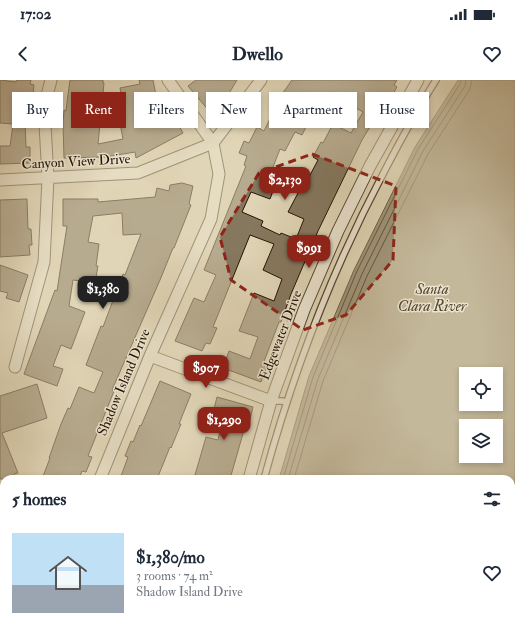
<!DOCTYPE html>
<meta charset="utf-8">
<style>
:root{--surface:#fff;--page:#f2f2f3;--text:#1f2937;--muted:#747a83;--line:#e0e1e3;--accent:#8f2418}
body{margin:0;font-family:"IM FELL Double Pica",serif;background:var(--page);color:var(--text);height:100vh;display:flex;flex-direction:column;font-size:15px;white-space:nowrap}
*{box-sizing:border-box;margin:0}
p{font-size:13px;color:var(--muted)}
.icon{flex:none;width:22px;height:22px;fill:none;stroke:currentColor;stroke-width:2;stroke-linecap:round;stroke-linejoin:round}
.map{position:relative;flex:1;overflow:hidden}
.side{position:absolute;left:0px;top:395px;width:515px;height:156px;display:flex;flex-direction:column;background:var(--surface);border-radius:12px 12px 0 0;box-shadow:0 2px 6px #0003}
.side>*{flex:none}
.guide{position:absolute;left:12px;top:12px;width:491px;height:36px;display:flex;gap:8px}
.buttons{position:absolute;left:459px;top:287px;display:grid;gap:8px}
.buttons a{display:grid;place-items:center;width:44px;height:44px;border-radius:0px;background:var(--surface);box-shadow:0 2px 6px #0003;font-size:20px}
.price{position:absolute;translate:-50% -34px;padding:0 9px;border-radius:8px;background:var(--accent);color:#fff;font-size:13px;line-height:26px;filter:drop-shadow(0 1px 2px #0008)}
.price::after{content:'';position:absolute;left:50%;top:24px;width:12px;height:9px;margin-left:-6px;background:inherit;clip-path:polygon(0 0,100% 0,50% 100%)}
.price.on{background:#222;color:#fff}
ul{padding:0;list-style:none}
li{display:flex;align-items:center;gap:12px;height:100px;padding:0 12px}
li+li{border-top:1px solid var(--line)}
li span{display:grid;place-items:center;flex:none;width:112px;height:80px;border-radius:0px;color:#555}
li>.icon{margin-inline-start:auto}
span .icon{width:48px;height:48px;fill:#fffc;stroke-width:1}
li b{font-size:17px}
h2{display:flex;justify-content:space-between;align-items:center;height:48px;padding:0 12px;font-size:17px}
.chip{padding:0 14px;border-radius:0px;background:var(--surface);box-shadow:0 2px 6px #0003;font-size:14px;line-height:36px}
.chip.on{background:var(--accent);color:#fff}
.status{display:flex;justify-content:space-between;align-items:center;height:28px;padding:0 20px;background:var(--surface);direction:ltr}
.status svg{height:11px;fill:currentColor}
header{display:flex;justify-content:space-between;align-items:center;height:52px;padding:0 12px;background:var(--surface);font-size:18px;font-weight:700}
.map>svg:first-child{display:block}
</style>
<div class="status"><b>17:02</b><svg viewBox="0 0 49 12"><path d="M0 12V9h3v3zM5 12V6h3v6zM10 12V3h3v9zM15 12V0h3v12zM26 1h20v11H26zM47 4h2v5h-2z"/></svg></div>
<header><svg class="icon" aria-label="back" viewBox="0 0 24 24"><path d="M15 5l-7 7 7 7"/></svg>Dwello<svg class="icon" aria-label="heart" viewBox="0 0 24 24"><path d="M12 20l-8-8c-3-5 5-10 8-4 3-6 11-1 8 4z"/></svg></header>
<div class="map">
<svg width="515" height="551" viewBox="0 0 515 551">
<rect width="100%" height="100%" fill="#e0d6b7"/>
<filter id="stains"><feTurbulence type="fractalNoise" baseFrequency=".005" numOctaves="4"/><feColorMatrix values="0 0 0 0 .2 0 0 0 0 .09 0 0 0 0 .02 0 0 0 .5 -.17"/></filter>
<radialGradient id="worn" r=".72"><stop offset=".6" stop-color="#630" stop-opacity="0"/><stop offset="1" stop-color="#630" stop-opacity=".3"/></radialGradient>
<path fill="#a09479" stroke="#6e6049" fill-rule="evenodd" d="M458,0H515V551H247L248,547H511V399H279L309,296L354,190L415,67ZM466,294H496V324H466ZM466,346H496V376H466Z"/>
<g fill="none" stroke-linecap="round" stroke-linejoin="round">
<path stroke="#62543c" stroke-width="1" d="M283,399L313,297L357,191L418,69L460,4L461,0
M288,399L318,299L362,194L423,71L465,6L466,0
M294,399L323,301L367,196L428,74L470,9L472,0"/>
</g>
<path fill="#85785f" stroke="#231300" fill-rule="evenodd" d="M0,0L16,2L17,0H31L30,4L34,5L30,42H25L26,67H30V83L0,84V66H10L13,44L0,43Z
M70,0H103V3H104L98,64L123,59L119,38L125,37L120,8L140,4L139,0H153L158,26L166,22L183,53L136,78L135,72L105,77L64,78L63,43L64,30L66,31L67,22Z
M196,0H237L225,20L210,32L188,6Z
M292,0H397L394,5L397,7L382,33L379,32L362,60L318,151L291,214L281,242H279L263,284L267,286L261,302L223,288L229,271L250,279L258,257L239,251L254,213L274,221L282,199L263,190L274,164L250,155L213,247L217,248L210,264L206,263L202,271L175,261L194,218L204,222L216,195L204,190L246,86L244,85L247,76L239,73L244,61L249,63L257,47L264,51L282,14ZM328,12L363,32L351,53L333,44L323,63L321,62L313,77L318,80L309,97L307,96L288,132L304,139L296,159L281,153L280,155L261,146L263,141L242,132L251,112L270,119L276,103L268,100L280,69L285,71L295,52L302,55L310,39H308Z
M182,103L193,106L189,124L191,125L174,168H173L160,200L112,310L114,311L88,376L92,377L86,392L82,391L79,399H42L50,378H49L61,344L68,328L70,329L79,307L94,313L103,292L86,285L101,246L103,247L123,194L125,195L141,154L123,155L122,133L93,136L88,162L99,164L96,186H98L95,203L73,200L69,226L85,232L71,269L61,265L53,286L63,289L57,306L24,294L55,210L57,211L67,146H63V119H98V122L155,117L157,108L169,111L170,105Z
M27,119L28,149H31L32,165H29L30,175L0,177V120Z
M0,185L28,195L19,222L6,218L8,213L0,211Z
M160,301L191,314L179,344H181L171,368L170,367L157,399H120L128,377L125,376L131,361L133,362L140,345L141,346Z
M37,304L47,338L2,353L18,393L14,394L16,399H0V316Z
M217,317L253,327L249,343H246L230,399H212L195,395L206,357L218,360L223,336L213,333Z"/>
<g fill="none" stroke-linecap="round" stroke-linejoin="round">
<defs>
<path id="service" d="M271,321H282L286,322
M264,399C293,292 332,190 384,92C400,61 417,30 436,0
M231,551L232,547"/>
<path id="minor" d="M0,100L138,93L213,63L261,0
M150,276L271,321
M15,287L44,182L48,98L44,27L51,0
M100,399L150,276L211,139L219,94L213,63L168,0
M249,399L271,321L304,230L338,151L370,86L418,0
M0,453L4,459
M38,551L40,547
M216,551L217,547"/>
</defs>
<use href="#service" stroke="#52442e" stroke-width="8"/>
<use href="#minor" stroke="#52442e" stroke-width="13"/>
<use href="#service" stroke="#ebe4d0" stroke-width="5.5"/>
<use href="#minor" stroke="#ebe4d0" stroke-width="11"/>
</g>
<path d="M0 0H515V551H0ZM312,74L396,106L393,180L346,235L303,250L231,200L220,157L259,93Z" fill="#e0d6b7" fill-opacity=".55" fill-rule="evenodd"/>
<path fill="none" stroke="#8f2418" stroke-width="3" stroke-dasharray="8 5" stroke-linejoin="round" d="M312,74L396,106L393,180L346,235L303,250L231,200L220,157L259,93Z"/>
<g text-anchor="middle" stroke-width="3" stroke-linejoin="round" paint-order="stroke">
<g font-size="14" fill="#231300" stroke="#ebe4d0">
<text transform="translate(76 81) rotate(-3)" y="5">Canyon View Drive</text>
<text transform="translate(280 255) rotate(-69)" y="5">Edgewater Drive</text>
<text transform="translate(123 302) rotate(-67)" y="5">Shadow Island Drive</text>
</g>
<g font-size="15" font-style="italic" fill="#554730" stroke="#ebe4d0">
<text x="432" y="214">Santa<tspan x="432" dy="17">Clara River</tspan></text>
</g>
</g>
<rect width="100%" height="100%" filter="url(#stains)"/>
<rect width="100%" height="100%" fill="url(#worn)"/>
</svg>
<div class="buttons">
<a><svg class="icon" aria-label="locate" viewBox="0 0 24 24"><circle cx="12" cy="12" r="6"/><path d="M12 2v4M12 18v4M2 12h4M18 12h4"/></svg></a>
<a><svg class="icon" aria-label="layers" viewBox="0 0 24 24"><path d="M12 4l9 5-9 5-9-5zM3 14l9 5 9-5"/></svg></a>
</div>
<b class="price" style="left:285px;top:121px">$2,130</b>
<b class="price" style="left:309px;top:189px">$991</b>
<b class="price on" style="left:103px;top:230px">$1,380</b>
<b class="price" style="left:206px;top:309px">$907</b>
<b class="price" style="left:224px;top:361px">$1,290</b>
<div class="guide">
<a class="chip">Buy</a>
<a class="chip on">Rent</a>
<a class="chip">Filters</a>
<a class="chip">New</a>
<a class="chip">Apartment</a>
<a class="chip">House</a>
</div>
<section class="side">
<h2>5 homes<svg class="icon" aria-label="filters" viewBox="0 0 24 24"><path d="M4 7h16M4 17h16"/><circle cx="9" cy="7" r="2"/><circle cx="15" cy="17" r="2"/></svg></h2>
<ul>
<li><span style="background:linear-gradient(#bfe0f5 65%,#9aa5b1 0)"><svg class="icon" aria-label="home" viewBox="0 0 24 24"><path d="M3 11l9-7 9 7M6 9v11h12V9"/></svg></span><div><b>$1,380/mo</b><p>3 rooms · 74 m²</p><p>Shadow Island Drive</p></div><svg class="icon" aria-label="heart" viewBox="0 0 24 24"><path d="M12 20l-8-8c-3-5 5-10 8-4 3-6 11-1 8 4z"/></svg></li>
</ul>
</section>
</div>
